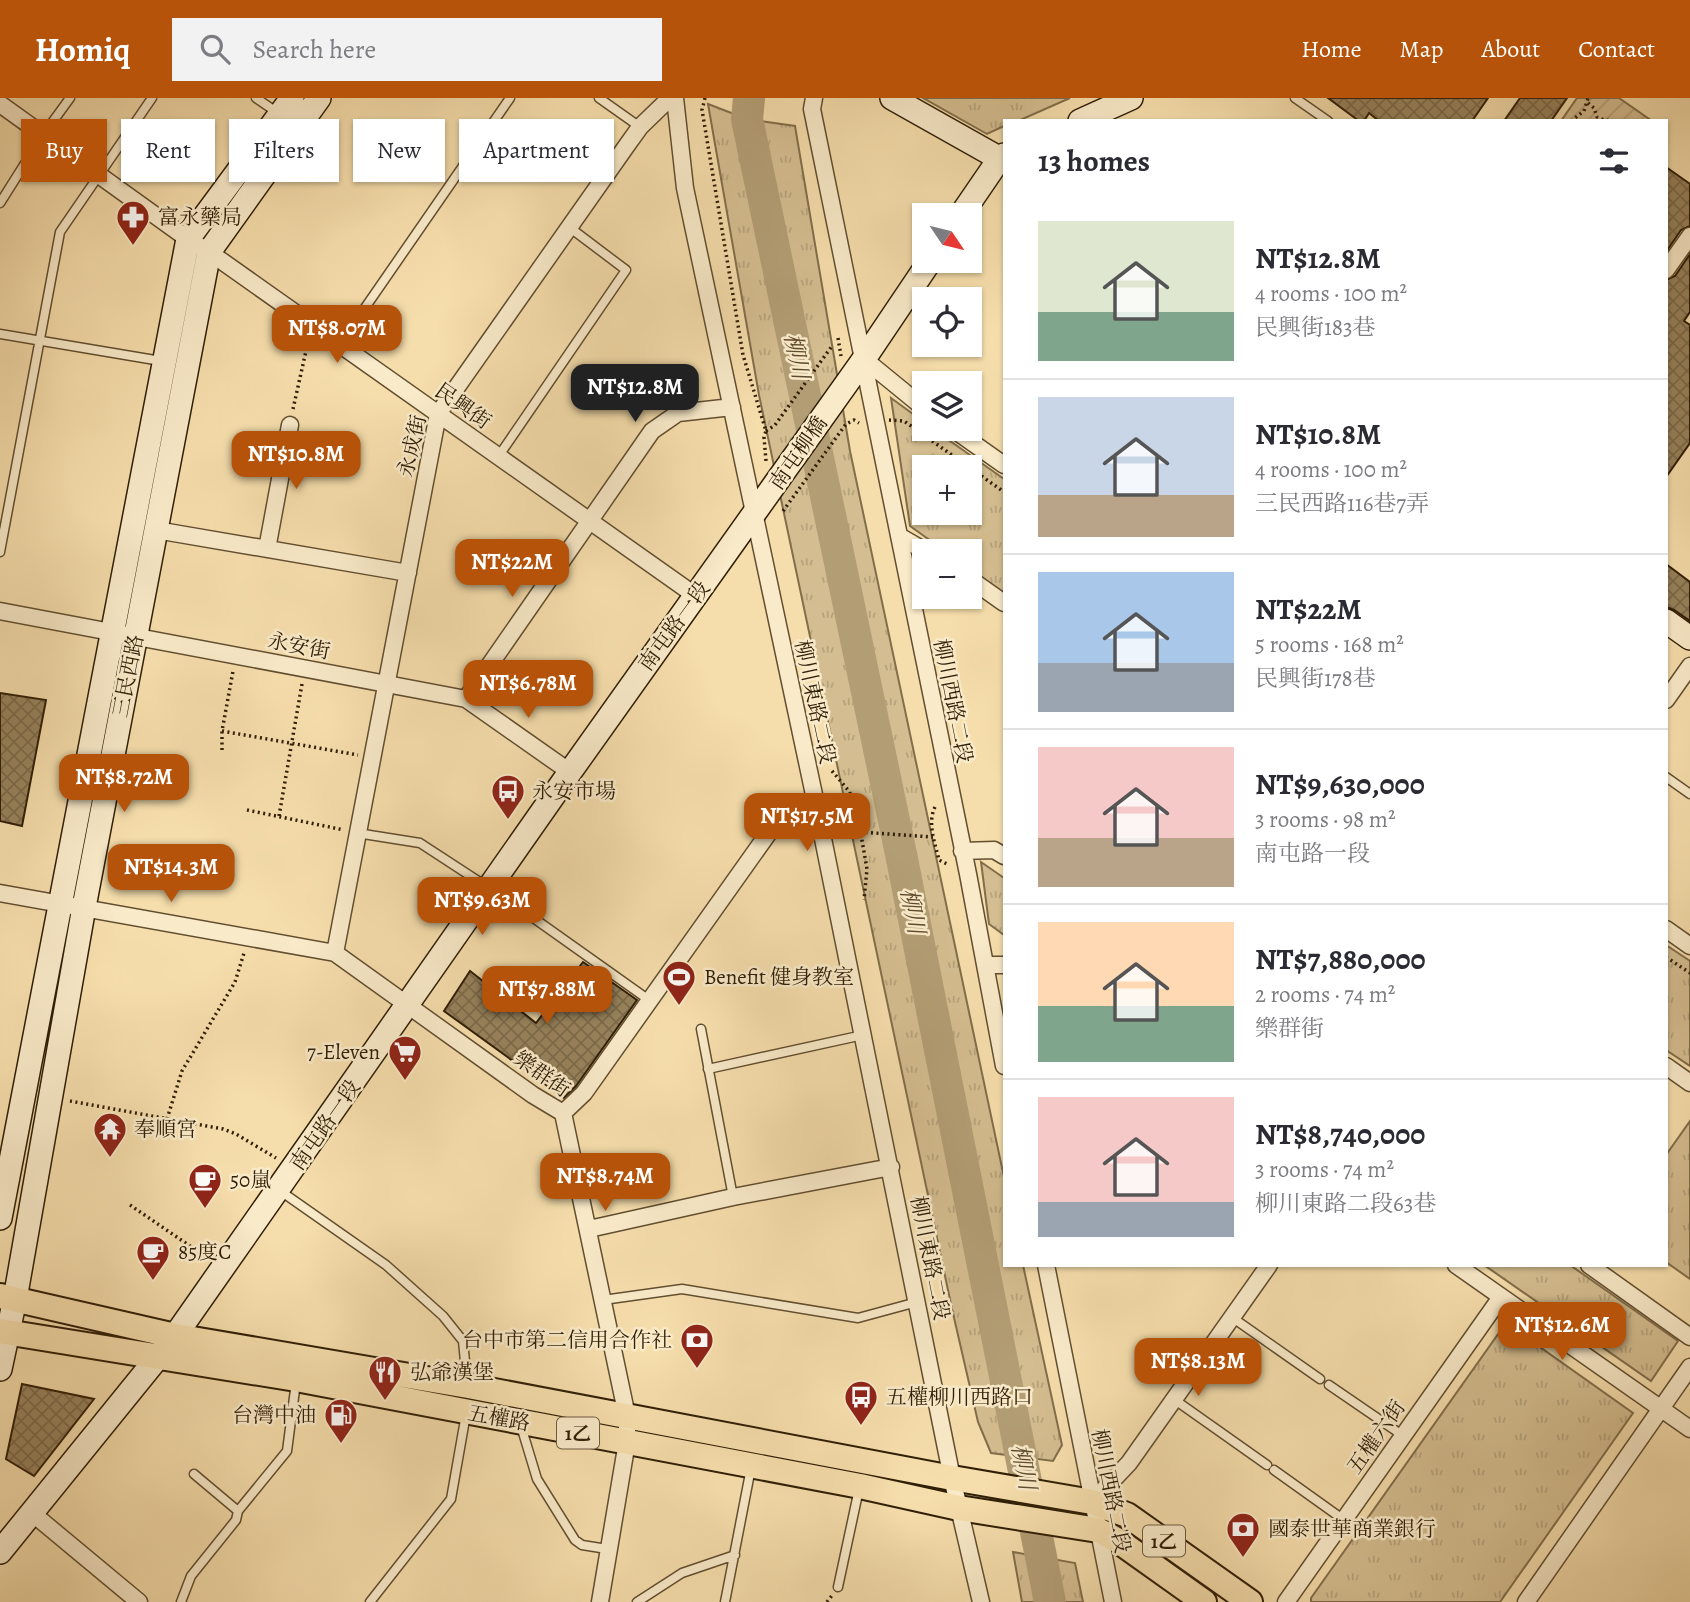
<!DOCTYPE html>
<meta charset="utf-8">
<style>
:root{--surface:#fff;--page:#f2f2f3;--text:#2b2b33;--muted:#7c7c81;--line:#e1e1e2;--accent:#b45309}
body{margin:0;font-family:Alegreya,"Noto Serif TC",serif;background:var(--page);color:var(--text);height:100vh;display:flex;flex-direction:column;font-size:26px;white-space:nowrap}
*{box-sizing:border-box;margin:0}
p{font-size:23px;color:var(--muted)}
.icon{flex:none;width:38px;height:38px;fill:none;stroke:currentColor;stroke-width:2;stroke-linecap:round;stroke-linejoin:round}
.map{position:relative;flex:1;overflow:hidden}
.side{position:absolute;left:1003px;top:21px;width:665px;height:1148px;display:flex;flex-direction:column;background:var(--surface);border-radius:0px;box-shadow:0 2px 5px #0004}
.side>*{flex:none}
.guide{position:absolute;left:21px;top:21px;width:665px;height:63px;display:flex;gap:14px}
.needle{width:46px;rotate:125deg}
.controls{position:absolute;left:912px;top:105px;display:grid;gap:14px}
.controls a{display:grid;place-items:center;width:70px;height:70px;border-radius:0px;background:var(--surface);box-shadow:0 2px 5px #0004;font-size:35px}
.price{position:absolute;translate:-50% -60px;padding:0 16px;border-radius:14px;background:var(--accent);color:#fff;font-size:23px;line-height:46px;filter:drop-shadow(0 2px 4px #0008)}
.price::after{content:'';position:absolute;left:50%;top:42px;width:21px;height:16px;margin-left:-10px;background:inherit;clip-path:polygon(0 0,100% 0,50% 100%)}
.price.active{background:#222;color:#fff}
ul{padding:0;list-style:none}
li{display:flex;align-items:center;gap:21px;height:175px;padding:0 35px}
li+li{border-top:2px solid var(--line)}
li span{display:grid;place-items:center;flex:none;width:196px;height:140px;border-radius:0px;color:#555}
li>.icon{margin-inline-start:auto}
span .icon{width:84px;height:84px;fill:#fffc;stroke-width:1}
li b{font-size:30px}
h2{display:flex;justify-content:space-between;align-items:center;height:84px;padding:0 35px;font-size:30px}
.tag{padding:0 24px;border-radius:0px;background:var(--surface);box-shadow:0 2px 5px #0004;font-size:24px;line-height:63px}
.tag.active{background:var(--accent);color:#fff}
header{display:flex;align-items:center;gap:42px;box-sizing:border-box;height:98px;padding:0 35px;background:var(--accent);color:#fff}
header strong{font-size:33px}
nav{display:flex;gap:38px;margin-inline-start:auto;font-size:24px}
.search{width:490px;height:63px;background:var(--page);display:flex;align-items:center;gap:18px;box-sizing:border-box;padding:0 24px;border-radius:0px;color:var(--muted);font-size:26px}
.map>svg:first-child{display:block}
</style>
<header>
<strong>Homiq</strong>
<div class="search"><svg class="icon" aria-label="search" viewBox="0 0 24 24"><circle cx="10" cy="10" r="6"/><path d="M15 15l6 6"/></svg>Search here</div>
<nav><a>Home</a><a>Map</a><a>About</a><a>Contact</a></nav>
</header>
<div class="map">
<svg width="1690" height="1504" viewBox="0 0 1690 1504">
<defs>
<pattern id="park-tufts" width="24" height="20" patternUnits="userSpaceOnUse" patternTransform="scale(1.75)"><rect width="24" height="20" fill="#d4bd90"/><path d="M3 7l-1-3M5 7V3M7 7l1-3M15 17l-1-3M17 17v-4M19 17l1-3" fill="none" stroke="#b6a27b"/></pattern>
<pattern id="garden-furrows" width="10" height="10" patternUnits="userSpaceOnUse" patternTransform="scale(1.75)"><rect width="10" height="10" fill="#d4bd90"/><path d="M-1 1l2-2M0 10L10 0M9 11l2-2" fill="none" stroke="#b6a27b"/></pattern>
<pattern id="building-cross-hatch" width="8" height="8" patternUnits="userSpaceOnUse" patternTransform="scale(1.75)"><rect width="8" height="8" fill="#97825c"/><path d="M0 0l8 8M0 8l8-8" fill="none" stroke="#7c6a4a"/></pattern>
</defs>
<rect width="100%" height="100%" fill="#f6deac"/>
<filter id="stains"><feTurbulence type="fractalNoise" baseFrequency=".00286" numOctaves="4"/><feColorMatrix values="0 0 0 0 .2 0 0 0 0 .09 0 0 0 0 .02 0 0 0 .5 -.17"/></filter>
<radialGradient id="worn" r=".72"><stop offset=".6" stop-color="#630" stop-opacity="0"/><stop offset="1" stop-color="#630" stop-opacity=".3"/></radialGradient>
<path fill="url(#park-tufts)" stroke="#826e4b" stroke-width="2" fill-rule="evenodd" d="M923,0H1070L1018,23H1004V28L987,36Z
M708,6L747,21L795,28L850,353L1004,1079V1167H1023L1062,1347L1053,1363L991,1355L978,1324L952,1211L759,297Z
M891,300L924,324V331H933L1004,381V496L970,471V453H945L910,428ZM970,369V415H924V369Z
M981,764L1004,780V837L989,826Z
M1666,847L1690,863V968L1666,952Z
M1690,1023V1181L1666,1164V1057Z
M1484,1167H1570L1678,1243L1651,1283Z
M1506,1225L1633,1315L1500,1504H1311V1500Z
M1013,1454L1075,1465L1083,1504H1022Z"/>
<path fill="url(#garden-furrows)" stroke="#826e4b" stroke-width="2" d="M1577,0H1619L1652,23H1561Z"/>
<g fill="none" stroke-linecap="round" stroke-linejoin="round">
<path stroke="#b39d74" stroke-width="32" d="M749,0L747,21L901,756L1050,1504"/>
</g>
<path fill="url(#building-cross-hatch)" stroke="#301e06" stroke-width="2" d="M1328,0H1488L1472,23H1379L1369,15L1364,23H1359Z
M1520,0H1567L1551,23H1504Z
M1666,69L1690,86V128L1681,132L1666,154Z
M1690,156V214L1684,223L1690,227V345L1666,379V182L1675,178Z
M1666,466L1690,484V523L1674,512L1666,509Z
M0,595L46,602L22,728L0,723Z
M583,864L637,902L576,988L564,1000L444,913L470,873L536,925Z
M22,1286L94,1301L34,1378L6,1361Z"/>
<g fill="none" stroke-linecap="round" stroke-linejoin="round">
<defs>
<path id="lane" d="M256,0L278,15
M599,0L640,29
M1295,0L1328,23
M0,105L43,37L70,0
M0,236L161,263
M340,246L510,0
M498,359L626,172L569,129
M0,454L60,134L152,0
M1666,679L1690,696
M357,735L420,745L518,809L649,902
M701,931L733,1099
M708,971L863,937
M279,1092L386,1167L443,1218L463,1243L467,1284
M603,1202L682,1191L858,1220L917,1204
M1233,1220L1320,1281
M1329,1287L1402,1337
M1175,1302L1267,1367
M521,1328L537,1381L575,1442L582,1447L607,1451
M1274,1372L1344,1422
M194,1376L238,1413
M838,1489L859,1391
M181,1504L191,1478L236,1422L238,1413L287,1353L296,1284
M370,1504L451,1401L466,1316
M637,1504L682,1475L735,1457
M725,1504L751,1370"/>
<path id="street" d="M675,0L685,90L816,706L952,1380L981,1504
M814,0L812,11L968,776L1004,968
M0,6L188,141L209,154L696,498
M1666,172L1690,138
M864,261L924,310
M953,331L1004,367
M156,432L408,475
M899,438L925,453
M267,451L290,327
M970,481L1004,505
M0,513L466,601L570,674
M466,601L652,333L678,315L732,309
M1666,602L1690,568
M962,753L994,752L1004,758
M0,795L335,855L533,997L563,1015L627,1318V1344L600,1504
M1666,831L1690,848
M335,855L438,316L625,50L640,29L670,0
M985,867H1004
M1666,968L1690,985
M563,1015L584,995L787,709L816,706
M589,1131L733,1099L891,1069
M1046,1167L1113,1504
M1456,1167L1690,1331
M1589,1167L1690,1239
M1092,1404L1129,1365L1269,1167
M32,1415L139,1504
M1286,1504L1501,1199
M1526,1504L1690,1269"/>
<path id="secondary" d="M892,0L1004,63
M1080,23L1131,0
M961,117L1000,60L1004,57
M1666,523L1690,540
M0,1120L188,141L292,0
M0,1271L15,1201L84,809L209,154L319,0
M0,1454L175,1238L570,674L864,261L930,163"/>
<path id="primary" d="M0,1198L175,1238L468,1288L952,1380L1092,1404L1127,1417L1250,1504
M0,1233L296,1281L860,1388L959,1410L1098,1432L1117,1442L1204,1504"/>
</defs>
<use href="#lane" stroke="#624e30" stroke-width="11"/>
<use href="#street" stroke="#624e30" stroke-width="19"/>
<use href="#secondary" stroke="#301e06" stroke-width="26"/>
<use href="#primary" stroke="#301e06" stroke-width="28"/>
<path stroke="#301e06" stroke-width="3.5" stroke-dasharray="2 3.5" stroke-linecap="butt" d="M705,0L702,12L743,257L766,333L764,339L766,363
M1588,5L1594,10L1597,19L1604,22L1620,23
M1571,23L1584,13L1588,0
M838,240L841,258
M293,311L308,244
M889,322L904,323L1004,394
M766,333L775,327L832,248
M783,413L846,326L854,322L859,325
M222,633L358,657
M222,652V633L233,573
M832,673L849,693L856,708L867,771L864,802
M935,709C927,725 935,745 939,762L947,766
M247,712L344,732
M279,718L302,586
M860,734L933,739
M1666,859L1690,875
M70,1003L223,1031L236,1036L276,1060
M167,1021L182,973L235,884L244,855
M130,1107L206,1159
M827,1504L833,1496"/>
<use href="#lane" stroke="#f9eac9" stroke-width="8"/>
<use href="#street" stroke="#f9eac9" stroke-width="16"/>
<use href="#secondary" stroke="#f9eac9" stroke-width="23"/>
<use href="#primary" stroke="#f6deac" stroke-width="24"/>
</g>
<defs>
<symbol id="pharmacy-pin" viewBox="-11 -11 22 30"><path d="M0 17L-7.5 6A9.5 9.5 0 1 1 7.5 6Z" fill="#8f2418" stroke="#f9eac9"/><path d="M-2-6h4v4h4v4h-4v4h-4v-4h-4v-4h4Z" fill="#fff"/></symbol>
<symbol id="bus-pin" viewBox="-11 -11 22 30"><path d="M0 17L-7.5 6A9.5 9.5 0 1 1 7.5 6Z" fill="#8f2418" stroke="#f9eac9"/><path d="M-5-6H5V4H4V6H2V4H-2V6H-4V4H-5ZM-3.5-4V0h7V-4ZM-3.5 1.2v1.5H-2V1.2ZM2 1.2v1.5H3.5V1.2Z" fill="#fff"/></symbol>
<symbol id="stadium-pin" viewBox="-11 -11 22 30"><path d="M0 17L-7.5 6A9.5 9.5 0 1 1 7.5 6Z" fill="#8f2418" stroke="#f9eac9"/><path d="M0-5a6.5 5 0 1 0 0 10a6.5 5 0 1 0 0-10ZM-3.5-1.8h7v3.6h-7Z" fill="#fff"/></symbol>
<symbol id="supermarket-pin" viewBox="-11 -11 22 30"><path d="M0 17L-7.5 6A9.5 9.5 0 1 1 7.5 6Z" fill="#8f2418" stroke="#f9eac9"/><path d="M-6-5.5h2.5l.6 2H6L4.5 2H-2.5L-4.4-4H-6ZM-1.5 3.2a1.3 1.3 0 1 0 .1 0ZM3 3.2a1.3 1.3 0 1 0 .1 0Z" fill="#fff"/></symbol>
<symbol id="temple-pin" viewBox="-11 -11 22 30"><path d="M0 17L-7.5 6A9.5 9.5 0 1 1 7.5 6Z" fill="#8f2418" stroke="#f9eac9"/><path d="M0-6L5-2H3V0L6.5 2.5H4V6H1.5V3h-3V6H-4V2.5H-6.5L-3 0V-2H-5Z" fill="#fff"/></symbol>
<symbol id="cafe-pin" viewBox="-11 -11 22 30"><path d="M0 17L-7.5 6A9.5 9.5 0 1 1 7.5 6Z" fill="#8f2418" stroke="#f9eac9"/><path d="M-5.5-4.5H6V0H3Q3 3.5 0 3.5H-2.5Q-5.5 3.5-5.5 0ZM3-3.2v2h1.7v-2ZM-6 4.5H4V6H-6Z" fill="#fff"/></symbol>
<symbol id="bank-pin" viewBox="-11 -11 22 30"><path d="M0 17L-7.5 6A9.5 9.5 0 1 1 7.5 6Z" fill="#8f2418" stroke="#f9eac9"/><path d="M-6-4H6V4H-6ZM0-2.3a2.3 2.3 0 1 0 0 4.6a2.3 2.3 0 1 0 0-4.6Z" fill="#fff"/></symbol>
<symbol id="restaurant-pin" viewBox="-11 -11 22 30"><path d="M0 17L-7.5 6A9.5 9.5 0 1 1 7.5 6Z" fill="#8f2418" stroke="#f9eac9"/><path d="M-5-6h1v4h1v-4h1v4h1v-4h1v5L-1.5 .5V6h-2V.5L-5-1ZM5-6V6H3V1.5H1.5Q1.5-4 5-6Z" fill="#fff"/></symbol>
<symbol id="fuel-pin" viewBox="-11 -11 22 30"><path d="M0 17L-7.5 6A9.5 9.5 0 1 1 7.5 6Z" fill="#8f2418" stroke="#f9eac9"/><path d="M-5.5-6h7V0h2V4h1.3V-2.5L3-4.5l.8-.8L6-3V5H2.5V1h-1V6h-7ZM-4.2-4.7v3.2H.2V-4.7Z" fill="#fff"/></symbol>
</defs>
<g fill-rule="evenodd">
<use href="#pharmacy-pin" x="114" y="100" width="38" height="52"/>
<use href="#bus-pin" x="489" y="674" width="38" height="52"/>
<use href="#stadium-pin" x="660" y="860" width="38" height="52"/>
<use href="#supermarket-pin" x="386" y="935" width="38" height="52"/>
<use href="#temple-pin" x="91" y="1012" width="38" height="52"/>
<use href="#cafe-pin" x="186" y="1063" width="38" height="52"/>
<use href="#cafe-pin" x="134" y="1135" width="38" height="52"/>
<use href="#bank-pin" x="678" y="1223" width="38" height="52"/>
<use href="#restaurant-pin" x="366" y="1255" width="38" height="52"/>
<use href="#bus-pin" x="842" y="1280" width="38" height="52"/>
<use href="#fuel-pin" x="322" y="1298" width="38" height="52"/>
<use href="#bank-pin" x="1224" y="1412" width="38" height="52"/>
</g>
<g text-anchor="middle" stroke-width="5" stroke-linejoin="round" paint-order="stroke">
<g fill="#f9eac9" stroke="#6c5b40" stroke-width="2">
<rect x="557" y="1319.5" width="42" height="31" rx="5"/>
<rect x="1143" y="1427.5" width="42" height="31" rx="5"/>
</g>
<g font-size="19" font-weight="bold" fill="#301e06">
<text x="578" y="1342">1乙</text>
<text x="1164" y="1450">1乙</text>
</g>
<g font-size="21" fill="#301e06" stroke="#f9eac9" text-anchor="start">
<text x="158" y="126">富永藥局</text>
<text x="532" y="700">永安市場</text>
<text x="704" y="886">Benefit 健身教室</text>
<text x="380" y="961" text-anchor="end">7-Eleven</text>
<text x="134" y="1038">奉順宮</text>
<text x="230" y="1089">50嵐</text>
<text x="178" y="1161">85度C</text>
<text x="672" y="1249" text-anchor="end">台中市第二信用合作社</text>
<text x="410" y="1281">弘爺漢堡</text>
<text x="886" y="1306">五權柳川西路口</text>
<text x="316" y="1324" text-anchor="end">台灣中油</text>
<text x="1268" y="1438">國泰世華商業銀行</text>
</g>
<g font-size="21" fill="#301e06" stroke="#f9eac9">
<text transform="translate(463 308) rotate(35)" y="7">民興街</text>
<text transform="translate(412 348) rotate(-77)" y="7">永成街</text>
<text transform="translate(798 355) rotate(-55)" y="7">南屯柳橋</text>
<text transform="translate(674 528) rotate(-54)" y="7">南屯路一段</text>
<text transform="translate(299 548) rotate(11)" y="7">永安街</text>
<text transform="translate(128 578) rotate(-79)" y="7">三民西路</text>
<text transform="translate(953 603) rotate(79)" y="7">柳川西路二段</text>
<text transform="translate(815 604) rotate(78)" y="7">柳川東路二段</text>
<text transform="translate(542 976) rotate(35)" y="7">樂群街</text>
<text transform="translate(325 1027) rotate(-55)" y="7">南屯路一段</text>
<text transform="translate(930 1160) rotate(79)" y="7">柳川東路二段</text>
<text transform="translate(499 1320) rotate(10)" y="7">五權路</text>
<text transform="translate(1376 1339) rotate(-55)" y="7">五權六街</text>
<text transform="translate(1111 1393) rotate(79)" y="7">柳川西路二段</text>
</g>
<g font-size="23" font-style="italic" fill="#5e4a2c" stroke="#f9eac9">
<text transform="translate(797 258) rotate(78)" y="8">柳川</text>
<text transform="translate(913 813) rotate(79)" y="8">柳川</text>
<text transform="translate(1024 1369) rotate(79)" y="8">柳川</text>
</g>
</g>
<rect width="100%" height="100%" filter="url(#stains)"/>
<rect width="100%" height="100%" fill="url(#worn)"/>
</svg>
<div class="controls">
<a><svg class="needle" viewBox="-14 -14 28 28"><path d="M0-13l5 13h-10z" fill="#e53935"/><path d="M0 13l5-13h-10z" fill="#7c7c81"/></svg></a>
<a><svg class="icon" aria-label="locate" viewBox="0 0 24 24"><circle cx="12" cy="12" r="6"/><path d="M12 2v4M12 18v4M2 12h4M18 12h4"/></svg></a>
<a><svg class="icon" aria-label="layers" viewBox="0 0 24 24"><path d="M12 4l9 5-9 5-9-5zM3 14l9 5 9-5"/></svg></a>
<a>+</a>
<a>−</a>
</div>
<b class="price" style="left:337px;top:267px">NT$8.07M</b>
<b class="price active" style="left:635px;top:326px">NT$12.8M</b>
<b class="price" style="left:296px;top:393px">NT$10.8M</b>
<b class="price" style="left:512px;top:501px">NT$22M</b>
<b class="price" style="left:528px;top:622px">NT$6.78M</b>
<b class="price" style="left:124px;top:716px">NT$8.72M</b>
<b class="price" style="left:807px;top:755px">NT$17.5M</b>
<b class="price" style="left:171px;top:806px">NT$14.3M</b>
<b class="price" style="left:482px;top:839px">NT$9.63M</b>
<b class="price" style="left:547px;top:928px">NT$7.88M</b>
<b class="price" style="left:605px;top:1115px">NT$8.74M</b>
<b class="price" style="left:1562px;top:1264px">NT$12.6M</b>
<b class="price" style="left:1198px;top:1300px">NT$8.13M</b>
<div class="guide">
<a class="tag active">Buy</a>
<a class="tag">Rent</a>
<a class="tag">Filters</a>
<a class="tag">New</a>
<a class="tag">Apartment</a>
</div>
<section class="side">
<h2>13 homes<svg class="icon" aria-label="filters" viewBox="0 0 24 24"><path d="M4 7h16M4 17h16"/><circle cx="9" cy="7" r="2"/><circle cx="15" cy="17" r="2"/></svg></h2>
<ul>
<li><span style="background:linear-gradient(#dfe7d0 65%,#7fa58c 0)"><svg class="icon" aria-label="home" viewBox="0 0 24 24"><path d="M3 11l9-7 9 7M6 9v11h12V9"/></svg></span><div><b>NT$12.8M</b><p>4 rooms · 100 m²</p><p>民興街183巷</p></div></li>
<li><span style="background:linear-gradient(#c9d6e8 70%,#b9a48a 0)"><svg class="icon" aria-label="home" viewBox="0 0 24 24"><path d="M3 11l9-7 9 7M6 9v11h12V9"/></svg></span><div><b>NT$10.8M</b><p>4 rooms · 100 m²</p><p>三民西路116巷7弄</p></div></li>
<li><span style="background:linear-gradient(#a9c7e8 65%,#9aa5b1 0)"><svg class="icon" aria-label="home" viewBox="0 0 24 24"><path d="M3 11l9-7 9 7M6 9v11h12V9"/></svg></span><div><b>NT$22M</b><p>5 rooms · 168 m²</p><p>民興街178巷</p></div></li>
<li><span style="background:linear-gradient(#f6c9c9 65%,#b9a48a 0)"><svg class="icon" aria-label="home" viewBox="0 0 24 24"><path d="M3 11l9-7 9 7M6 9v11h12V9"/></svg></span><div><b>NT$9,630,000</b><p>3 rooms · 98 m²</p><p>南屯路一段</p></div></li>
<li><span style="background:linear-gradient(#ffd9b3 60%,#7fa58c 0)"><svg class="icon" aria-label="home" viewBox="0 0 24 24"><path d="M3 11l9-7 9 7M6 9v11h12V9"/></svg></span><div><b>NT$7,880,000</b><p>2 rooms · 74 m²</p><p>樂群街</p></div></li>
<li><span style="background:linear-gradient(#f6c9c9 75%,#9aa5b1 0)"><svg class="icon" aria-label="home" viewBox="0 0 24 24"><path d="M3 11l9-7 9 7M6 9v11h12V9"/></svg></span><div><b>NT$8,740,000</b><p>3 rooms · 74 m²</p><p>柳川東路二段63巷</p></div></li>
</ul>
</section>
</div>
